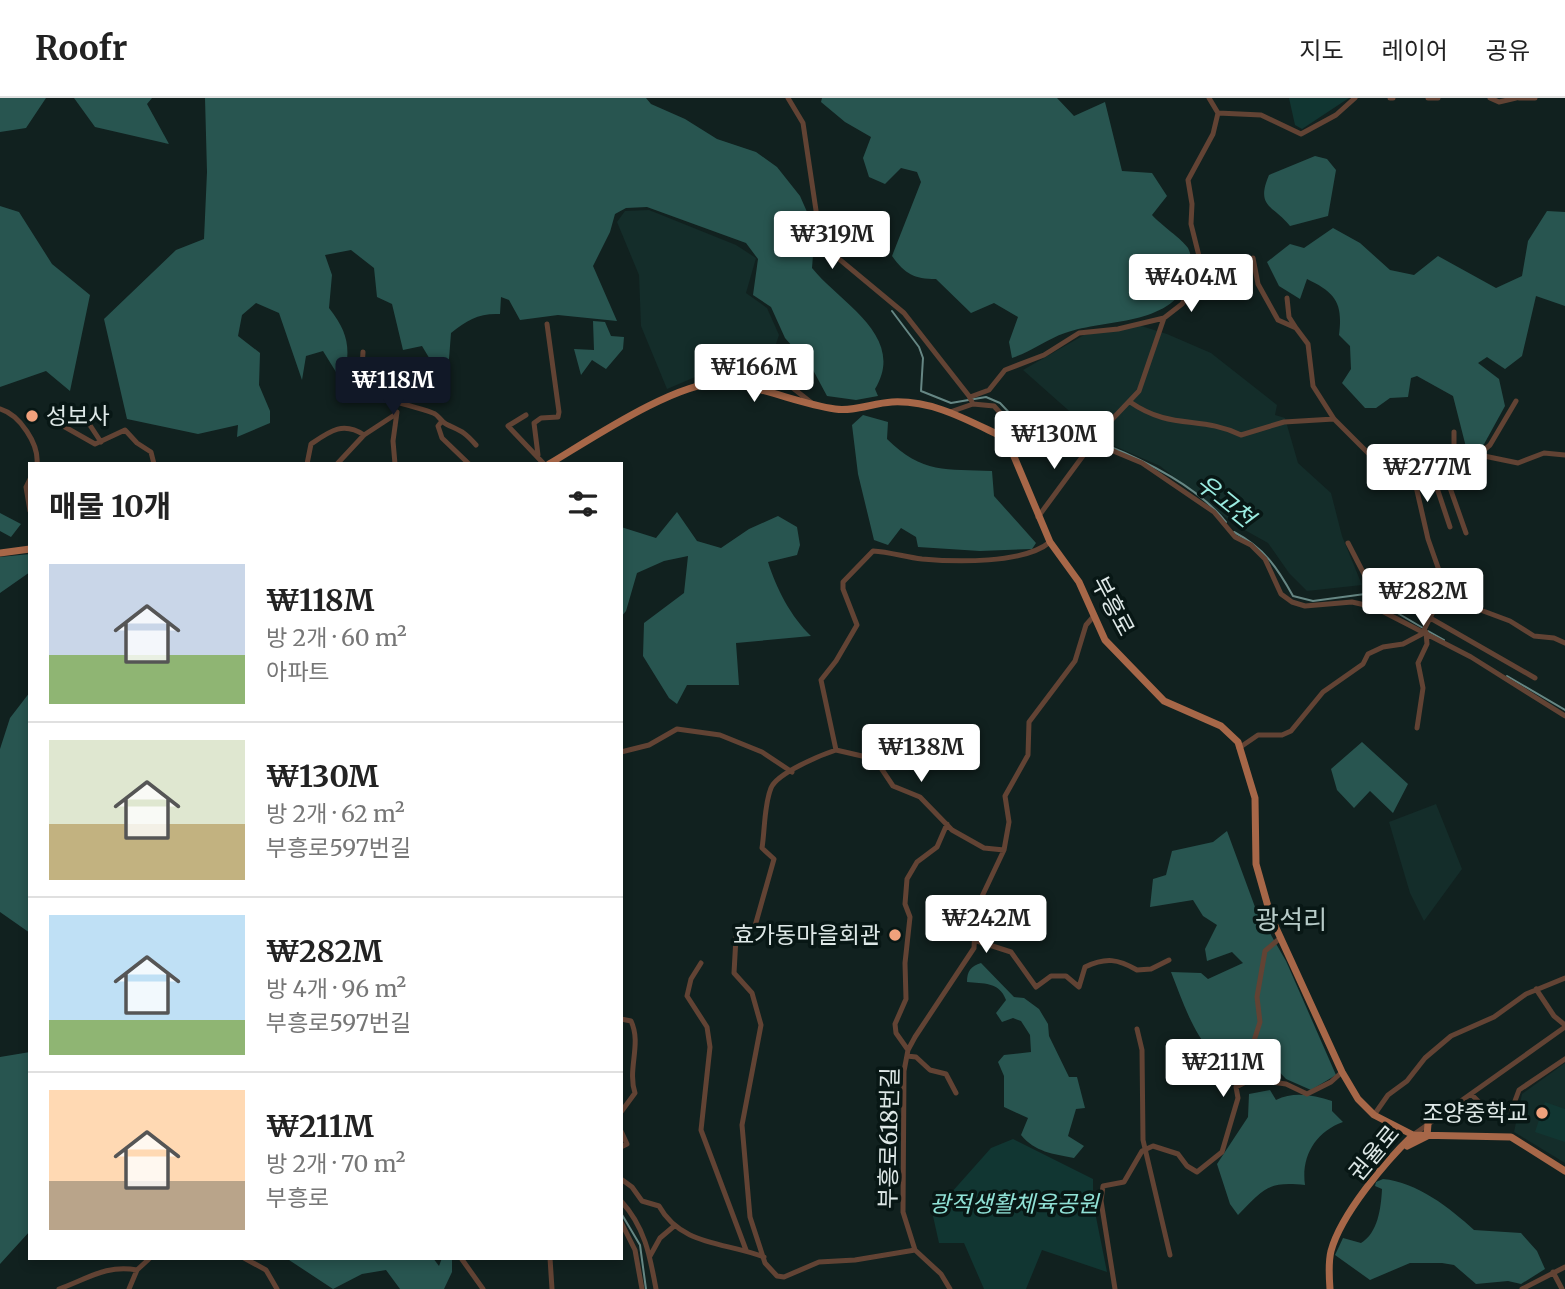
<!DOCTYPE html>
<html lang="ko">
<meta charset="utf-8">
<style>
:root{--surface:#fff;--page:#f6f6f6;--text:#222;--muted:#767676;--line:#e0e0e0;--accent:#111827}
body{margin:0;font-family:Merriweather,"Noto Sans KR",serif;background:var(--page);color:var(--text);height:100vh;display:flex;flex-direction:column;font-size:26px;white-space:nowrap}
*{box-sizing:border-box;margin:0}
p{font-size:23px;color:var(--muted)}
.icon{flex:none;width:38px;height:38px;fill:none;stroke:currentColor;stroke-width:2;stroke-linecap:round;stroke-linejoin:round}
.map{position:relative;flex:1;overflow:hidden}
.panel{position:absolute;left:28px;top:364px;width:595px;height:798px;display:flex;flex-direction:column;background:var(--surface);border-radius:0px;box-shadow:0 4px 10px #0003}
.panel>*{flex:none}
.price{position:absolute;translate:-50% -60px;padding:0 16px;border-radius:7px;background:#fff;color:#222;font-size:23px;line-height:46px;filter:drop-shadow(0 2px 4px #0008)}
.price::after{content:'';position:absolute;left:50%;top:42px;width:21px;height:16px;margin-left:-10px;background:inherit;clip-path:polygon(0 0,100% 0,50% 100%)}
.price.active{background:var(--accent);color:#fff}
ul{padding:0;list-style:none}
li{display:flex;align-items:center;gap:21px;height:175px;padding:0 21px}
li+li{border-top:2px solid var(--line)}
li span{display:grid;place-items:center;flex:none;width:196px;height:140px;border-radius:0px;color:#555}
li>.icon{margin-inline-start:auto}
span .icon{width:84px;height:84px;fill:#fffc;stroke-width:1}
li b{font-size:30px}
h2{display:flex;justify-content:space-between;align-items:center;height:84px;padding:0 21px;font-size:30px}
header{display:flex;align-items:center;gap:42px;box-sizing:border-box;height:98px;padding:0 35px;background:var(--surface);border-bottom:2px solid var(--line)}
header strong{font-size:33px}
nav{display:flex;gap:38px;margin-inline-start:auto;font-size:24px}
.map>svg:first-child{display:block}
</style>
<header>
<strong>Roofr</strong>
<nav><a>지도</a><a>레이어</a><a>공유</a></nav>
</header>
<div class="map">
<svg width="1565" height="1191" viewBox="0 0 1565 1191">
<rect width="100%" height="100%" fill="#11211f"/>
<path fill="#142d2a" d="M649,112L736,147L756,160L746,195L767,210L779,237L770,264L740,260L667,291L641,228L639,177L617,124L625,113Z
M1138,227L1167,236L1211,255L1277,307L1275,317L1285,320L1298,365L1331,395L1342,438L1362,487L1307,493L1289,475L1268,445L1234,426L1160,368L1103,343L1023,272L1084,237Z
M1436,706L1462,771L1424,823L1410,795L1389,724Z
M1565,965V1065L1514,1034L1522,996Z"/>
<path fill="#113632" d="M1289,0H1349L1302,31L1295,27Z
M1545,1004L1565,1011V1044L1535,1034Z
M1013,1041L1093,1081V1104L1107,1174L1042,1152L1026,1191H984L964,1145H939L931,1109L951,1095L991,1050Z"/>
<path fill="#285550" d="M0,0H46L26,30L0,34Z
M74,0H152L147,6L169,46L95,29Z
M205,0H646L651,6L685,21L717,41L756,54L777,69L800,98L815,132L812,170C840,205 907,238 875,291L878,298L856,302L827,298L813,272L785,240L771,209L753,197L758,161L746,145L647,109L626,110L615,116L610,134L593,168L617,223L558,217L520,222L509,202L501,199L500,216C479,215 467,222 451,235L449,261L434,268L422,248L403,252L392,206L377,199L374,170L351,152L325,157L332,177L329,210C348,234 351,250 344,279L336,274L323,253L306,258L302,282L279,215L256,205L242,217L238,238L260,255L259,287L270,313V325L237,339L238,327L198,336L127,321L104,221L176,152L204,141L207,74Z
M822,0H1057L1074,18L1105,4L1122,73L1152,75L1167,98L1152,117C1161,127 1182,141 1188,150C1193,160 1193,172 1189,182C1168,229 1108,220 1065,235C1047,241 1031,254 1012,260L1009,244L1018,219L994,205L971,215L936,181C914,181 905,176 892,158L921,84L917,74L901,70L885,86L869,79L863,60L871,39L845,24L821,4Z
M1315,58L1327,61L1336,72L1328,118L1290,128C1274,107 1255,110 1269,77Z
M0,108L19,114L52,166L90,197L70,293L46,273L0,289Z
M1547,113L1565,114V208L1536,198L1522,258L1505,271L1487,259L1478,265L1499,281L1505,308L1483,348L1467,353L1453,298L1417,278L1411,280L1408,299L1390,300L1376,310H1365L1342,285L1351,271L1350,248L1339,237C1343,205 1336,195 1307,181L1300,201L1279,188L1267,164L1290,146L1304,150L1333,130L1360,145L1390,172L1414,177L1438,158L1496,190L1522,178L1528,143Z
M593,223L605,224L611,238L624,239L623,251L606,271L592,262L581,277L574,251L594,252Z
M863,317L888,324L887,341C922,376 947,371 992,373L994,398L1036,445L1032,451L980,453L918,449L916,439L901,430L888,447L874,442L858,376L852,327Z
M677,414L697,443L721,450L749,431L778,418L797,429L800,447L797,457L768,464C776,490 791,519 811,538L736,545L739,587H687L677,606L669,600L643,558L644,525L684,495L688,458L664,463L637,475L626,513L621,519V429L656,440Z
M0,415L21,426L11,439L0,433Z
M30,456V474L0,495V459Z
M30,594V835L0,814V651L10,620Z
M1362,644L1408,686L1393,715L1370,693L1354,710L1337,692L1331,671Z
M1227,733L1255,809L1286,863L1336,977L1311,992L1286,981L1271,965C1208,988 1189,919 1171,874L1201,875L1208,881L1243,865L1232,854L1207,863L1205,851L1217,827L1203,818L1193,802L1150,809L1153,781L1166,777L1172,753L1213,744Z
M981,865L1014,899L1024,900L1039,911L1048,926L1049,938L1069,979H1077L1085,1010L1076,1011L1068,1038L1084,1048L1074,1060C1053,1056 1035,1054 1021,1037L1028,1020L1004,1009V978L998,964L1004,957L1031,954L1030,937L1021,923L1013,920L1002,924L996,915L1006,902C999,883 983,886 967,884C967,873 971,868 981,865Z
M30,954V1133L0,1166V959Z
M1270,992L1276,1002C1294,993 1313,997 1332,1003V1013L1343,1024C1315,1034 1301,1059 1305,1087C1267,1083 1264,1091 1238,1117L1230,1106L1217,1066L1248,1019L1249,996Z
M1383,1081C1417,1084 1450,1110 1474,1132L1521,1135L1537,1153L1545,1171L1521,1186L1508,1183L1476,1186L1454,1167L1442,1165H1410L1370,1182L1335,1157L1343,1140L1361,1145C1378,1135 1381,1110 1382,1091L1375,1088L1376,1084Z
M286,1160H433L439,1168L442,1160H452V1174L444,1191H400L386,1172L362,1176L333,1191Z"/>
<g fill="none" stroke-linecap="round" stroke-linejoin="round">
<path stroke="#668784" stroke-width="2" d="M892,213L919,249L923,260L921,293L951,305L986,299L1000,305L1019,325L1042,335L1091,342
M1106,347C1148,364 1198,389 1226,424
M1234,434C1264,450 1277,469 1293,498L1313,503L1365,496L1423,530
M1428,533L1444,542
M1507,578L1565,612
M621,1115L640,1147L646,1191"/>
<path stroke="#624334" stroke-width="5" d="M788,0L803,25L821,146L904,215L969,298L973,306L950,314
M1390,0H1393
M1428,0H1438
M1490,0L1499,4L1516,0
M1519,0H1535
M1218,15L1261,17L1301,36L1336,17L1355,0
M1253,160L1258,186L1278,222L1296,230L1308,246L1313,288L1334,321L1383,370L1415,384
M1287,200L1289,219L1296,230
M363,254L362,270C387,310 395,301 433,315C439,317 440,323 446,326C460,333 463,332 476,347
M700,286L740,265L760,264L813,306
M970,299L989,292L1005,272L1044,257L1079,235L1118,231L1164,220L1182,206L1196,185L1200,162L1191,126L1192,106L1188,82L1213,36L1218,15L1209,0
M1130,304C1172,333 1200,317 1241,337L1284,324L1334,321
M973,306L994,308L1003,318V339
M0,311C20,317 39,346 37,366
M80,312L101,344
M526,317L508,328L544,366
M1003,318L1017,329L1042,338L1094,345L1142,365L1214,414L1235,439L1251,447L1265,461L1281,496L1292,504L1305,508L1352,504L1374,509L1471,559L1565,618
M442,323L438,328L442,340L469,366
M65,329L95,346L125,332L137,345L151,354L154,366
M538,357L534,325L541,320L558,319L559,314L547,226
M1565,357L1544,355L1518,365L1484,358L1449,359L1415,384L1428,441L1447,495L1459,504L1510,523L1534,538L1554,540L1565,545
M1477,358L1490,347L1516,303
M1449,359L1454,349V334
M1446,362L1449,387L1466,435
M307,366L311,346C330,333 343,323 364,337
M337,366L364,337L396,316
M395,366L393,343L397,314
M1431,372L1450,429
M30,381L26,389L30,413
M1038,419L1102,332L1139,293L1164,220
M1348,445L1365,478L1397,501L1535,580
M1417,630L1423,590L1418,565L1427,546L1426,534
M1239,650L1258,637H1282L1291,633L1323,594L1363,566L1368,556L1383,549L1403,546L1422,536L1441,498L1447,495
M836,652L875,661L893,688L920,699L952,732L984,750L1004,752
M621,654L649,647L677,631L720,637L762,654L792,674
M1279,841L1265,853L1257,899L1260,924L1252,949L1253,975L1264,983L1286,986L1307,996L1331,984L1342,974
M977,843L1011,854L1036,889L1051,878H1066L1079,889L1085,869C1106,859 1118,861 1137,872L1151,871L1169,862
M701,865L691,881L687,898L707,929L710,949L701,1032L746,1152
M1536,891L1554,918L1565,927
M621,921L631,923C642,946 627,971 635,995L621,1014
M1137,931L1142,952L1143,1042L1170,1157
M908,952L896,935L895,926L906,901L905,865L910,819L905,806L907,781L917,764L937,749L947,726
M907,958L916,959L930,972L946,976L956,995
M1471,996L1486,1011H1512L1519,992L1565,961
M1374,1017L1388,997L1407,983L1425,960L1451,938L1494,919L1526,896L1565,880
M621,1033L627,1046L621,1049
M1413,1037L1565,929
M621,1081L632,1089L642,1103L659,1108C681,1148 726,1144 764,1159
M621,1103C645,1129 650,1158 656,1191
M621,1124L635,1152L642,1191
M915,1152L855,1162L819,1164L784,1179L777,1178L765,1165L750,1119L742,1027L761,927L752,895L734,875L736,839L755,828L774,761L762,750C765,731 764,707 771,690C777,675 821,657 836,652L821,582L836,563L857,527L843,491V484L873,453C890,454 905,459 922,461C955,464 1024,466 1050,444
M650,1158L660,1140L673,1129
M244,1160L266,1172L277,1191
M461,1160L483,1191
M550,1160L552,1191
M1553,1174L1562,1191
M59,1191C87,1181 107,1166 137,1172
M129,1191L137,1172L150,1160
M950,1191L941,1176L915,1152L903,1114L904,973L908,952L915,939L974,850L976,811L1004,752L1009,724L1005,698L1028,657L1029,624L1075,563L1086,527L1093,519
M1115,1191L1101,1103L1103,1088L1124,1084L1142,1053L1153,1048L1178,1056L1187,1068L1197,1074L1222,1054L1238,1000L1236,989L1257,978
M1522,1191L1565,1169"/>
<path stroke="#a76748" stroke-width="7" d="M549,366C588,343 677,283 720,285C759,287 796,305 835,311C854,314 873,305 892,304C933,302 967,322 1003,339L1010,349L1050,444L1079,484L1105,542L1164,603L1221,628L1238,644L1255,700L1256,766L1271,819L1342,974L1358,1001L1374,1017L1413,1037L1511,1039L1565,1073
M0,455L30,451
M1407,1048L1427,1038L1428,1026
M1330,1191C1329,1178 1328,1165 1331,1153C1341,1116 1386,1063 1413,1037"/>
</g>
<g fill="#f1a17c" stroke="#081715" stroke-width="2.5">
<circle cx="32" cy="318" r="7"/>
<circle cx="895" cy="837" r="7"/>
<circle cx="1542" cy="1015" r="7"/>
</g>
<g text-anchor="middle" stroke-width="7" stroke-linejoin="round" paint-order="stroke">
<g font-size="23" fill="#dee8e7" stroke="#081715" text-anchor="end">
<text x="46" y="326" text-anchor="start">성보사</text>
<text x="881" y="845">효가동마을회관</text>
<text x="1528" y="1023">조양중학교</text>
</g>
<g font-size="23" fill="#dee8e7" stroke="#081715">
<text transform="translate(1113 508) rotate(62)" y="8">부흥로</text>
<text transform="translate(889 1040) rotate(-89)" y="8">부흥로618번길</text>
<text transform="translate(1374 1055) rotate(-50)" y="8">권율로</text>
</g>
<g font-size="23" font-style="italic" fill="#90e1d6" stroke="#081715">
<text x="1014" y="1114">광적생활체육공원</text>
</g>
<g font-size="24" font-style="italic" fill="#9bece1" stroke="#081715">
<text transform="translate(1225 403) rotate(39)" y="8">우고천</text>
</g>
<g font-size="26" fill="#b7cbc8" stroke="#081715">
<text x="1291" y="831">광석리</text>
</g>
</g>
</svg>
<b class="price" style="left:832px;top:173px">₩319M</b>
<b class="price" style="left:1191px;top:216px">₩404M</b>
<b class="price" style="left:754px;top:306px">₩166M</b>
<b class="price active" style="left:393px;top:319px">₩118M</b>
<b class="price" style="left:1054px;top:373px">₩130M</b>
<b class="price" style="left:1427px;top:406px">₩277M</b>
<b class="price" style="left:1423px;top:530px">₩282M</b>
<b class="price" style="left:921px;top:686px">₩138M</b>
<b class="price" style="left:986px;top:857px">₩242M</b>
<b class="price" style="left:1223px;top:1001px">₩211M</b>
<section class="panel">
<h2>매물 10개<svg class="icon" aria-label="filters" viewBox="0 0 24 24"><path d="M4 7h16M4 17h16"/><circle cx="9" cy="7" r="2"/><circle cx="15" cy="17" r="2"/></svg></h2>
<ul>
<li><span style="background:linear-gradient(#c9d6e8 65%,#8fb573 0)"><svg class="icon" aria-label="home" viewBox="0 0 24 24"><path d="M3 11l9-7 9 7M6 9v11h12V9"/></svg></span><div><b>₩118M</b><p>방 2개 · 60 m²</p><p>아파트</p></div></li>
<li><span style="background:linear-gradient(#dfe7d0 60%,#c2b280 0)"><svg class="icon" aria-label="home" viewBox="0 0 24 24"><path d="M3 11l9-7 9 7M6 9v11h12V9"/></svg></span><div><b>₩130M</b><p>방 2개 · 62 m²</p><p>부흥로597번길</p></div></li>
<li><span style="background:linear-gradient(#bfe0f5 75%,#8fb573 0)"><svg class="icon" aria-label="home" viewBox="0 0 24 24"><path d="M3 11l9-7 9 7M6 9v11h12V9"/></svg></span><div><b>₩282M</b><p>방 4개 · 96 m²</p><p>부흥로597번길</p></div></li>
<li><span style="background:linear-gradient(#ffd9b3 65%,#b9a48a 0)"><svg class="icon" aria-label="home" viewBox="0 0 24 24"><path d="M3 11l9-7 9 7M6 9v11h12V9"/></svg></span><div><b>₩211M</b><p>방 2개 · 70 m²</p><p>부흥로</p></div></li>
</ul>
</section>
</div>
